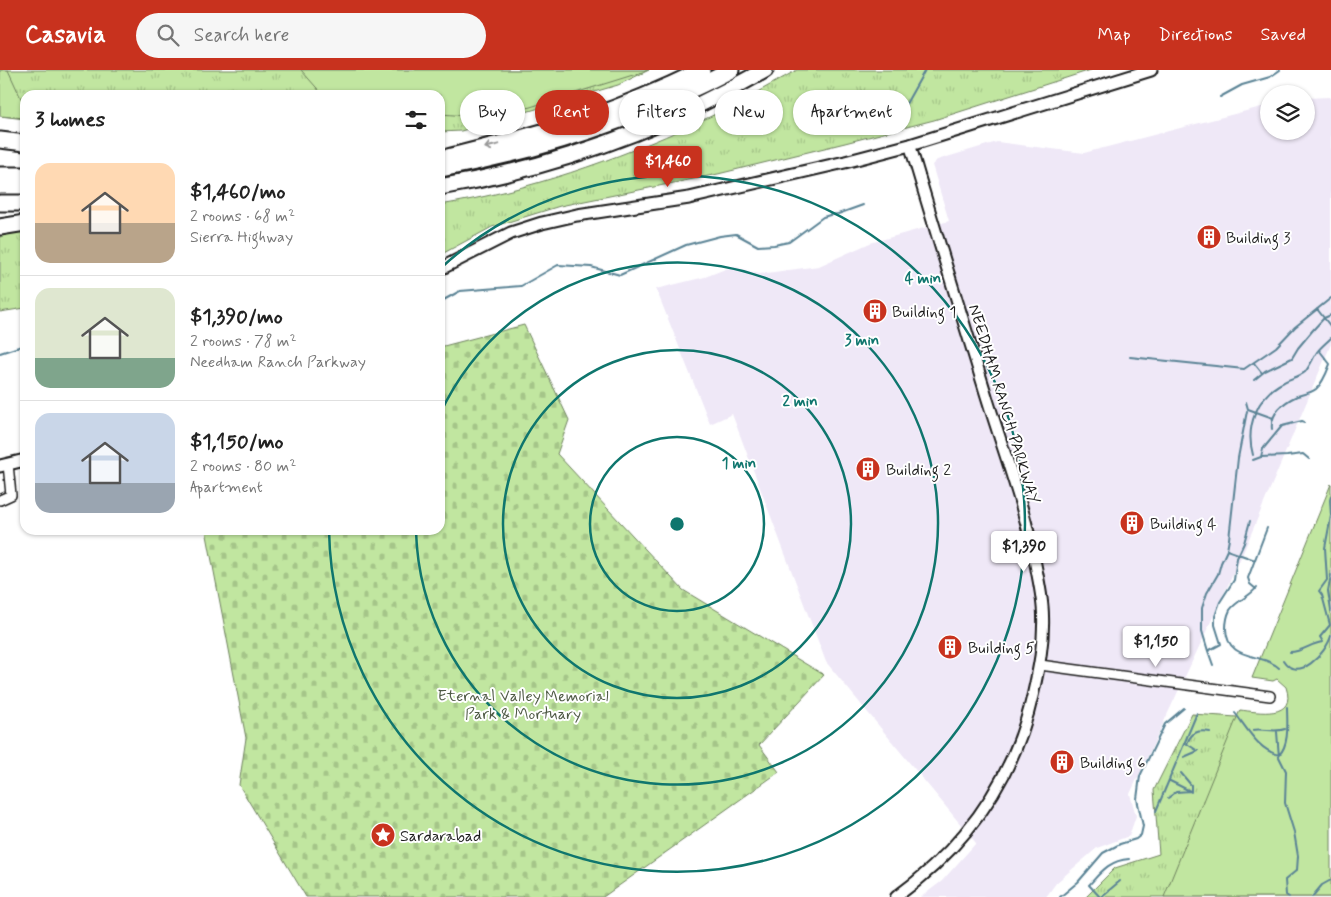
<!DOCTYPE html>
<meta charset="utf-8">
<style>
:root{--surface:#fff;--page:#f6f6f6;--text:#222;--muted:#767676;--line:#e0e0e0;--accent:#c8321e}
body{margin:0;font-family:Mynerve,sans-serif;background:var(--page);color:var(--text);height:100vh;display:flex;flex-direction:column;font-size:19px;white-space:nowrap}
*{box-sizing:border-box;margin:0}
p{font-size:16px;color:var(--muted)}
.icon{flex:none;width:28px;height:28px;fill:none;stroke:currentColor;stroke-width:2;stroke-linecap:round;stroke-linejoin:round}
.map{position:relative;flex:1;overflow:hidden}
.details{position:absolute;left:20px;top:20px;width:425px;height:445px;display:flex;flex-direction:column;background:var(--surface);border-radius:15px;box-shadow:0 1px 4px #0004}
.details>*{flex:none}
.top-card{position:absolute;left:460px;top:20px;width:475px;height:45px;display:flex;gap:10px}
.controls{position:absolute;left:1260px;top:15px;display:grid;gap:10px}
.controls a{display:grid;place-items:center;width:55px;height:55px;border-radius:50%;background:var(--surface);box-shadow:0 1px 4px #0004;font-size:25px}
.price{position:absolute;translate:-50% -42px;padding:0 11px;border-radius:5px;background:#fff;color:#222;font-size:16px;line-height:32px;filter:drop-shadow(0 1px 2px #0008)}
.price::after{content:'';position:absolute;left:50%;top:30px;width:15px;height:11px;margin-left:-8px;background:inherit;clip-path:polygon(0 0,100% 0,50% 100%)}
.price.on{background:var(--accent);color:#fff}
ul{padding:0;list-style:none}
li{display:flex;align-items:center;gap:15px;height:125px;padding:0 15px}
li+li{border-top:1px solid var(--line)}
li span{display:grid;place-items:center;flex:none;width:140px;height:100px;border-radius:15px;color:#555}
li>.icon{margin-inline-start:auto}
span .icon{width:60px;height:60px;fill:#fffc;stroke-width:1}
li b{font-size:21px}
h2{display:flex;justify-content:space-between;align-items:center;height:60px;padding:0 15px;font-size:21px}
.tag{padding:0 18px;border-radius:22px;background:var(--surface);box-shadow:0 1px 4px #0004;font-size:18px;line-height:45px}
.tag.on{background:var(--accent);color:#fff}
header{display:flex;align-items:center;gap:30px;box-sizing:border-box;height:70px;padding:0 25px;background:var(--accent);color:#fff}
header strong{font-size:24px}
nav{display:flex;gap:28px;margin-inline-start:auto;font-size:18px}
.search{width:350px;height:45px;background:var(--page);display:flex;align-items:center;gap:12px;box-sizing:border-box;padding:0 18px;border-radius:28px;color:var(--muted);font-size:19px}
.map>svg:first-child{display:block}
</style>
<header>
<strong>Casavia</strong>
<div class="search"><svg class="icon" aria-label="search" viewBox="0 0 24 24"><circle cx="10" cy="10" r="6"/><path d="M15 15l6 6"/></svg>Search here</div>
<nav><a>Map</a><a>Directions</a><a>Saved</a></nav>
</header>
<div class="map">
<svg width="1331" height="827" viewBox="0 0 1331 827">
<defs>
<pattern id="grass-tufts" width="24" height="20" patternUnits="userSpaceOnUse" patternTransform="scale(1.25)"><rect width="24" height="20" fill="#c1e6a0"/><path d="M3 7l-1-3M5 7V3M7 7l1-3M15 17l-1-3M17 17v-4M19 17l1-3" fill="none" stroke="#a5c589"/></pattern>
<pattern id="cemetery-stones" width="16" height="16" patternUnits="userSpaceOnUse" patternTransform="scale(1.25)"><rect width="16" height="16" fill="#c1e6a0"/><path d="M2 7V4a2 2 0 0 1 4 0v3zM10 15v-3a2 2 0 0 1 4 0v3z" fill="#a5c589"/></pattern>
</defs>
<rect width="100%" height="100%" fill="#fff"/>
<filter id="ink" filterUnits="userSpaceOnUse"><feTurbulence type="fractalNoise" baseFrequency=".02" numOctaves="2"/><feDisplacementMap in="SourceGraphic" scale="10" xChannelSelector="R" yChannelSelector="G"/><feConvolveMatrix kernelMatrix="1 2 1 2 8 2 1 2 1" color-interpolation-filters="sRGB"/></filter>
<g filter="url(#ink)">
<path fill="#efe8f7" d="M1329,27L1331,30V274L1243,483L1130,724L1136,746L1129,766L1097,778L1056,813L1046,827H921L942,811L976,773L826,592L732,344L710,354L656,219L705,207L733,196L759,204L819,196L870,173L949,151L932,95L937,90L997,72L1084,83L1269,35V61H1306V28Z"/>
<path fill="url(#grass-tufts)" stroke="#6e815e" d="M0,0H649L618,15L461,61L440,62V25H25V49L0,46Z
M797,0H1091L934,50L845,73L718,104L560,136L492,157L440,185V135C527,121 616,90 696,53C731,38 764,18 797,0Z
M25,160V238L0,242V165Z
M1192,644L1281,650L1331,827H1086L1115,798L1159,784L1154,720Z"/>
<path fill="url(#cemetery-stones)" stroke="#6e815e" d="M524,255L569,350L557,384L683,520L824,605L759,675L779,702L603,827H306L239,715L246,668L206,460H440V277Z"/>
<path fill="#c1e6a0" stroke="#6e815e" d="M0,0H8L25,37V48L0,46Z
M301,0H649L495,48L440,44V25H323Z
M1331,414V827H1164L1240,640C1258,642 1297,650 1286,617L1277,609L1273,611L1252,608Z"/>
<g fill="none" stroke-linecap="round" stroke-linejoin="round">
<path stroke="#5a8395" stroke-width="2" d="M1220,27L1242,15L1270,7L1280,0
M896,57L898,48L925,0
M440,232L460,221L521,216L558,195L591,197L620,205L686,175L720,166L736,164L758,176L774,175L789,172L823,147L830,145L838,144L863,135
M1317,239L1331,257
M0,283L25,275
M1130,287L1244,299L1276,277L1295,257L1331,228
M1254,293L1262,303
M1254,310L1265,301L1292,288L1298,278L1313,260L1324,248L1331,245
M1246,332L1248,339L1273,348
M1272,359C1270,343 1284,332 1297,326C1303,324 1311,323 1316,319C1323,313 1327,302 1330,294L1319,280
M1253,385C1245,357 1257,325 1284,312C1290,308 1299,307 1305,302C1310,296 1313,288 1317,282C1321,277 1326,273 1331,268
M1261,387L1263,379L1282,356L1302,351L1304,352
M1253,390L1261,387L1287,386L1303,384L1309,389
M1227,480L1255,490
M1331,505L1328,521L1331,541
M1257,517C1250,527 1237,530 1230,540C1227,546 1226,552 1226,559C1227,592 1262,582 1279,598
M1256,519L1250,514L1248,508L1267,458
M1208,581L1202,561V538L1207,523L1218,504L1221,493L1227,480L1229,469L1238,388L1247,341
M1290,582C1303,582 1311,573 1323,572L1320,567L1330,555L1322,525L1319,521L1327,510L1325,478L1331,446L1330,430L1331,426
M1283,590C1298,614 1326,583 1331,566
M1213,595L1208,581L1221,574L1215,555V546L1220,532L1234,510L1237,488L1244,473L1250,451
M1235,643C1247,658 1258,680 1279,685C1290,674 1287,651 1287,637
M1253,660C1264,658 1274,663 1285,659
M1277,662L1279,687L1286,701L1285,733L1294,762L1298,786L1297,800L1285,810L1286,825L1289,827
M1187,674C1191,662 1198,660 1210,662
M1187,674L1198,681
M1184,687L1198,681
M1181,703L1191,715V722
M1170,711L1190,721
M1168,728L1176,722L1190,721
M1156,741L1197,643
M1060,827L1078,812L1103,783L1120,774L1136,769L1141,765L1143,756L1137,729L1140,706L1165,654L1184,638
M1100,827L1089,815C1101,802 1110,790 1129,789
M1101,827L1120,811
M1312,827L1322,815L1331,810"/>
<defs>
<path id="minor" d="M0,430L11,425L8,394
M1040,595L1270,626"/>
<path id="tertiary" d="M896,827C966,776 1014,709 1033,624C1039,598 1044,573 1043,546C1043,530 1039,513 1036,497C1026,441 1005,386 988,331C962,246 935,161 910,75"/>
<path id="secondary" d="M440,199L511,163L542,153L577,145L689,128L845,92L910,75L1151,0
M0,396L25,390"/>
<path id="motorway" d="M0,70L25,73
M440,89C490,76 540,64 588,48C627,34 665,18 702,0
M440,99C541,81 640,48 731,0
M0,105H25
M0,116H25
M440,117C554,98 665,57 765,0
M0,133H25
M0,157L25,153"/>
</defs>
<use href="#minor" stroke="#1c1c1c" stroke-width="12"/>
<use href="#tertiary" stroke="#1c1c1c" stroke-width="14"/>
<use href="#secondary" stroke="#1c1c1c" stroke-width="15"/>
<use href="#motorway" stroke="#1c1c1c" stroke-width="19"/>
<use href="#minor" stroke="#fff" stroke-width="9"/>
<use href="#tertiary" stroke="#fff" stroke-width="10"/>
<use href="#secondary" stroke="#fff" stroke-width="11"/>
<use href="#motorway" stroke="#fff" stroke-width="15"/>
</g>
<defs><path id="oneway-shaft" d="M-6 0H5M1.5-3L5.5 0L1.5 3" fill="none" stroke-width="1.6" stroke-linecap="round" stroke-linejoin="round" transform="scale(1.25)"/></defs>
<use stroke="#999" href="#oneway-shaft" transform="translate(492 76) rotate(166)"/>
</g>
<g fill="none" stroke="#0f766e" stroke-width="2.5">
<circle cx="677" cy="454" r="87"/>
<circle cx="677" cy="454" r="174"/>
<path d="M440 344A261 261 0 1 1 416 461"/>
<path d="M442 197A348 348 0 1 1 329 460"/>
</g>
<defs>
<symbol id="building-disc" viewBox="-11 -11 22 22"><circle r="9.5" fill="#c8321e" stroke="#fff"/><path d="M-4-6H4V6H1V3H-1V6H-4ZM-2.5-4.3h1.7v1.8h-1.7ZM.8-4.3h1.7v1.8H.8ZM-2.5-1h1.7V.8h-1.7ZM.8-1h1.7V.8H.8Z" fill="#fff"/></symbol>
<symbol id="sight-disc" viewBox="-11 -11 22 22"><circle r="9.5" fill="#c8321e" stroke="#fff"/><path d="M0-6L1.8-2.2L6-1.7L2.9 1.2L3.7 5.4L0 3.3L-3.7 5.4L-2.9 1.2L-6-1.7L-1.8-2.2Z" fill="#fff"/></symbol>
</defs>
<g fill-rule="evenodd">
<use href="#building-disc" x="1195" y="153" width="28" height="28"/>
<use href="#building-disc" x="861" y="227" width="28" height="28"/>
<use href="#building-disc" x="854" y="385" width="28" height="28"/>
<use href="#building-disc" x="1118" y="439" width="28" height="28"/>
<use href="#building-disc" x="936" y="563" width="28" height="28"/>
<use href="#building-disc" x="1048" y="678" width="28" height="28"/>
<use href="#sight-disc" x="369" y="751" width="28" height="28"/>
</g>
<g text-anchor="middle" stroke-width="4" stroke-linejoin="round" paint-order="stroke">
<g font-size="16" fill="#1c1c1c" stroke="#fff" text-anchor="start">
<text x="1226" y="173">Building 3</text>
<text x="892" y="247">Building 1</text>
<text x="886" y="405">Building 2</text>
<text x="1150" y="459">Building 4</text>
<text x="968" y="583">Building 5</text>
<text x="1080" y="698">Building 6</text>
<text x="400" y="771">Sardarabad</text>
</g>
<g font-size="16" fill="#1c1c1c" stroke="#fff">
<text transform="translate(1005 334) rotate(73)" y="6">NEEDHAM RANCH PARKWAY</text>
</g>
<g font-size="16" fill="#4e5944" stroke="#fff">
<text x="523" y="631">Eternal Valley Memorial<tspan x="523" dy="18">Park &amp; Mortuary</tspan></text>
</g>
</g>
<circle cx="677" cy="454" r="8" fill="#0f766e" stroke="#fff" stroke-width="2.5"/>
<g font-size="15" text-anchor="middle" font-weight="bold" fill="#0f766e" stroke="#fff" stroke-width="4" stroke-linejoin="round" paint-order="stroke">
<text x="923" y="213">4 min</text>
<text x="862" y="275">3 min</text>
<text x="800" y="336">2 min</text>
<text x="739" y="398">1 min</text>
</g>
</svg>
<div class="controls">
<a><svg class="icon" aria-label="layers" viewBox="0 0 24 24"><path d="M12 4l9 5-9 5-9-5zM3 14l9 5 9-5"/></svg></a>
</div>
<b class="price on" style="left:668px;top:118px">$1,460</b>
<b class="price" style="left:1024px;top:503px">$1,390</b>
<b class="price" style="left:1156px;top:598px">$1,150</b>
<div class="top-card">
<a class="tag">Buy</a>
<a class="tag on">Rent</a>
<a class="tag">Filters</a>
<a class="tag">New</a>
<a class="tag">Apartment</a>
</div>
<section class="details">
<h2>3 homes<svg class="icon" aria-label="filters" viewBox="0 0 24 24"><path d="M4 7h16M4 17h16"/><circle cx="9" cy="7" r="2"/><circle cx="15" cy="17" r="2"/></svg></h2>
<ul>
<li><span style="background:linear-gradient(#ffd9b3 60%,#b9a48a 0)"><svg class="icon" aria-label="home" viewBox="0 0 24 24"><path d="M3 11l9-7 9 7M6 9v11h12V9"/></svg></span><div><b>$1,460/mo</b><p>2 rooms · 68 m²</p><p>Sierra Highway</p></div></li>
<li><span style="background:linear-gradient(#dfe7d0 70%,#7fa58c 0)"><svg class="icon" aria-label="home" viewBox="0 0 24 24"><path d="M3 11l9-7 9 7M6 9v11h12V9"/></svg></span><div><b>$1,390/mo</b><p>2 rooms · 78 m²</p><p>Needham Ranch Parkway</p></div></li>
<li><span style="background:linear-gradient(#c9d6e8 70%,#9aa5b1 0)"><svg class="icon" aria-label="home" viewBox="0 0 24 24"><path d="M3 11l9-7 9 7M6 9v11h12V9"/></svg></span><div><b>$1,150/mo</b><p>2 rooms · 80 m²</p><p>Apartment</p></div></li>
</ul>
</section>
</div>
